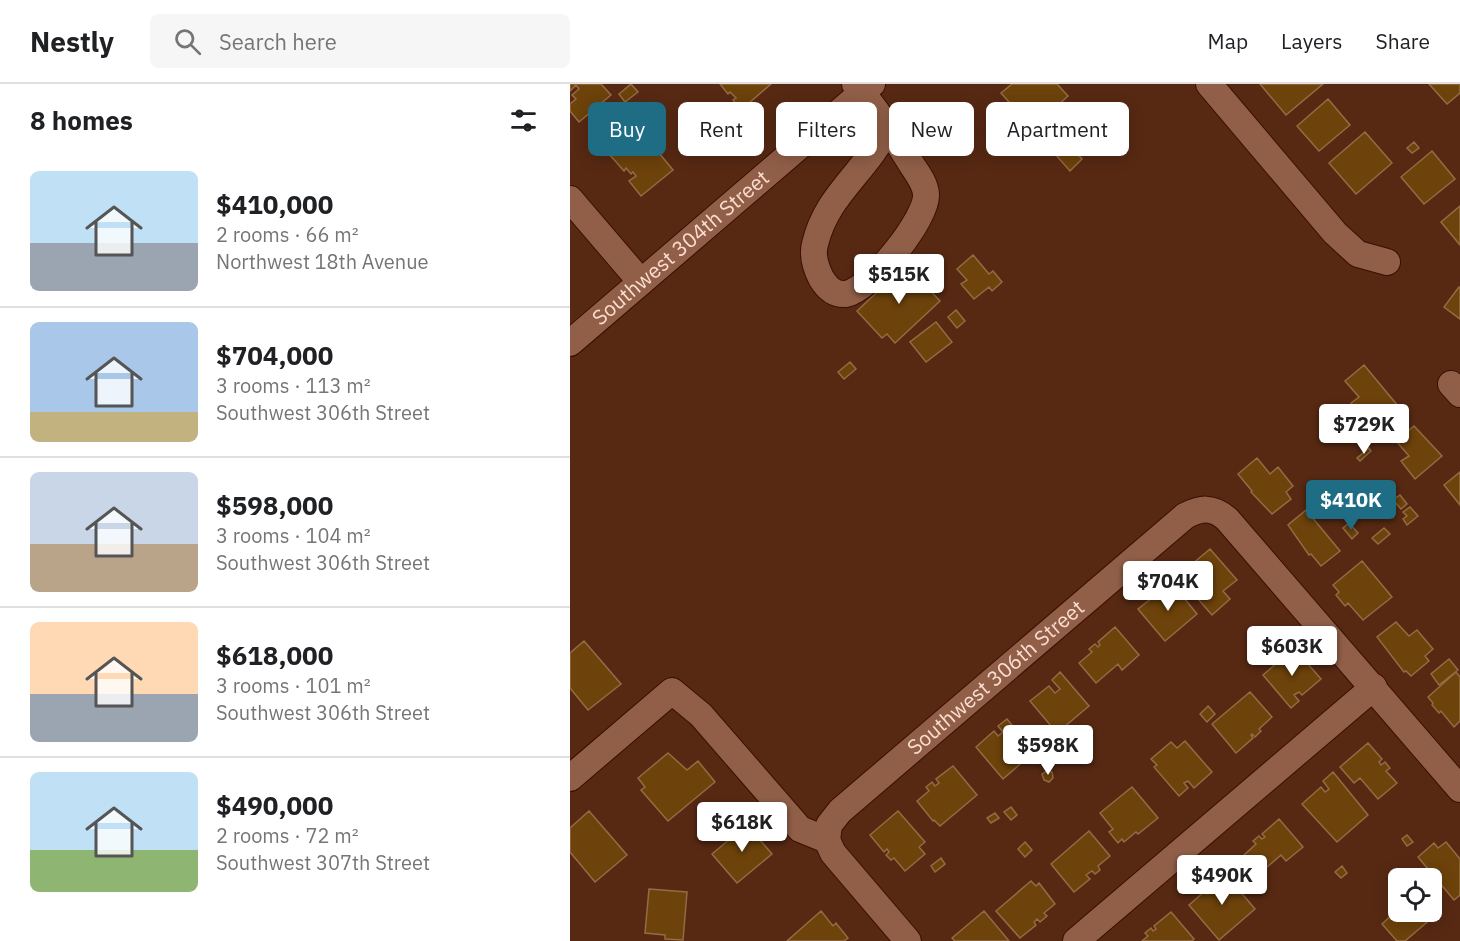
<!DOCTYPE html>
<meta charset="utf-8">
<style>
:root{--surface:#fff;--page:#f6f6f6;--text:#202124;--muted:#757577;--line:#e0e0e0;--accent:#1f6d85}
body{margin:0;font-family:"IBM Plex Sans",sans-serif;background:var(--page);color:var(--text);height:100vh;display:flex;flex-direction:column;font-size:22px;white-space:nowrap}
*{box-sizing:border-box;margin:0}
p{font-size:20px;color:var(--muted)}
.icon{flex:none;width:33px;height:33px;fill:none;stroke:currentColor;stroke-width:2;stroke-linecap:round;stroke-linejoin:round}
.map{position:relative;flex:1;overflow:hidden}
.panel{display:flex;flex-direction:column;background:var(--surface);width:570px}
.panel>*{flex:none}
.guide{position:absolute;left:18px;top:18px;width:570px;height:54px;display:flex;gap:12px}
.controls{position:absolute;left:818px;top:784px;display:grid;gap:12px}
.controls a{display:grid;place-items:center;width:54px;height:54px;border-radius:9px;background:var(--surface);box-shadow:0 3px 15px #0003;font-size:30px}
.price{position:absolute;translate:-50% -51px;padding:0 14px;border-radius:6px;background:#fff;color:#222;font-size:20px;line-height:39px;filter:drop-shadow(0 2px 3px #0008)}
.price::after{content:'';position:absolute;left:50%;top:36px;width:18px;height:14px;margin-left:-9px;background:inherit;clip-path:polygon(0 0,100% 0,50% 100%)}
.price.active{background:var(--accent);color:#fff}
ul{padding:0;list-style:none}
li{display:flex;align-items:center;gap:18px;height:150px;padding:0 30px}
li+li{border-top:2px solid var(--line)}
li span{display:grid;place-items:center;flex:none;width:168px;height:120px;border-radius:9px;color:#555}
li>.icon{margin-inline-start:auto}
span .icon{width:72px;height:72px;fill:#fffc;stroke-width:1}
li b{font-size:26px}
h2{display:flex;justify-content:space-between;align-items:center;height:72px;padding:0 30px;font-size:26px}
.chip{padding:0 21px;border-radius:9px;background:var(--surface);box-shadow:0 3px 15px #0003;font-size:21px;line-height:54px}
.chip.active{background:var(--accent);color:#fff}
header{display:flex;align-items:center;gap:36px;box-sizing:border-box;height:84px;padding:0 30px;background:var(--surface);border-bottom:2px solid var(--line)}
header strong{font-size:28px}
nav{display:flex;gap:33px;margin-inline-start:auto;font-size:21px}
.search{width:420px;height:54px;background:var(--page);display:flex;align-items:center;gap:15px;box-sizing:border-box;padding:0 21px;border-radius:9px;color:var(--muted);font-size:22px}
main{display:flex;flex:1;min-height:0}
.map>svg:first-child{display:block}
</style>
<header>
<strong>Nestly</strong>
<div class="search"><svg class="icon" aria-label="search" viewBox="0 0 24 24"><circle cx="10" cy="10" r="6"/><path d="M15 15l6 6"/></svg>Search here</div>
<nav><a>Map</a><a>Layers</a><a>Share</a></nav>
</header>
<main>
<section class="panel">
<h2>8 homes<svg class="icon" aria-label="filters" viewBox="0 0 24 24"><path d="M4 7h16M4 17h16"/><circle cx="9" cy="7" r="2"/><circle cx="15" cy="17" r="2"/></svg></h2>
<ul>
<li><span style="background:linear-gradient(#bfe0f5 60%,#9aa5b1 0)"><svg class="icon" aria-label="home" viewBox="0 0 24 24"><path d="M3 11l9-7 9 7M6 9v11h12V9"/></svg></span><div><b>$410,000</b><p>2 rooms · 66 m²</p><p>Northwest 18th Avenue</p></div></li>
<li><span style="background:linear-gradient(#a9c7e8 75%,#c2b280 0)"><svg class="icon" aria-label="home" viewBox="0 0 24 24"><path d="M3 11l9-7 9 7M6 9v11h12V9"/></svg></span><div><b>$704,000</b><p>3 rooms · 113 m²</p><p>Southwest 306th Street</p></div></li>
<li><span style="background:linear-gradient(#c9d6e8 60%,#b9a48a 0)"><svg class="icon" aria-label="home" viewBox="0 0 24 24"><path d="M3 11l9-7 9 7M6 9v11h12V9"/></svg></span><div><b>$598,000</b><p>3 rooms · 104 m²</p><p>Southwest 306th Street</p></div></li>
<li><span style="background:linear-gradient(#ffd9b3 60%,#9aa5b1 0)"><svg class="icon" aria-label="home" viewBox="0 0 24 24"><path d="M3 11l9-7 9 7M6 9v11h12V9"/></svg></span><div><b>$618,000</b><p>3 rooms · 101 m²</p><p>Southwest 306th Street</p></div></li>
<li><span style="background:linear-gradient(#bfe0f5 65%,#8fb573 0)"><svg class="icon" aria-label="home" viewBox="0 0 24 24"><path d="M3 11l9-7 9 7M6 9v11h12V9"/></svg></span><div><b>$490,000</b><p>2 rooms · 72 m²</p><p>Southwest 307th Street</p></div></li>
</ul>
</section>
<div class="map">
<svg width="890" height="857" viewBox="0 0 890 857">
<rect width="100%" height="100%" fill="#572913"/>
<path fill="#6d420b" stroke="#946c44" stroke-width="1.5" d="M0,0H31L41,11L9,38L0,27V20L6,15L2,11L9,5L6,1L0,7Z
M61,0L68,8L55,18L49,10Z
M150,0H201L171,26L163,16L166,14L160,8L158,10Z
M442,0H487L498,12L475,33L512,75L500,87L431,9Z
M690,0H753L716,31Z
M859,0H890V9L877,20Z
M758,15L780,41L749,67L727,42Z
M70,46L103,86L71,112L59,97L66,92L63,88L61,90L56,84L54,87L40,71Z
M795,48L822,79L786,110L759,79Z
M158,54L164,60L155,68L150,62Z
M844,58L849,64L842,69L837,64Z
M862,67L885,95L854,120L831,93Z
M890,122V161L871,138Z
M403,171L419,190L423,187L432,198L422,207L419,203L404,215L391,200L397,196L387,185Z
M336,181L370,217L325,259L317,250L312,254L287,227Z
M889,203L890,204V235L874,223Z
M386,226L395,237L387,244L378,233Z
M366,238L382,258L356,278L340,258Z
M280,278L286,285L274,295L268,288Z
M794,281L828,322L809,338L804,332L797,338L781,319L789,313L775,297Z
M844,342L872,372L845,395L831,377L839,372L826,357Z
M799,364L801,367L790,377L787,374Z
M687,374L700,390L708,383L723,402L716,408L721,415L702,430L681,408L682,407L668,390Z
M890,388V421L874,401Z
M830,411L837,420L831,425L823,416Z
M840,423L848,432L837,441L833,435L837,432L833,428Z
M736,426L770,467L751,482L741,470L739,471L718,441Z
M779,439L788,449L782,455L773,444Z
M814,444L820,450L808,460L802,454Z
M640,465L667,496L653,507L660,515L642,531L606,490L615,483L620,488L624,485L621,481Z
M792,477L822,513L793,536L778,519L775,522L766,511L769,508L763,501Z
M600,497L627,530L595,557L568,525L587,510L591,514L595,510L591,504Z
M826,538L839,552L847,546L863,565L855,572L859,577L841,592L836,587L834,588L807,553Z
M545,543L569,571L552,586L548,580L526,599L509,579L522,568L519,565L525,560L528,563L530,561L528,558Z
M14,557L51,600L18,626L0,604V569Z
M724,564L751,595L732,611L729,608L724,611L729,617L721,624L693,591Z
M879,575L888,586L869,601L861,590Z
M490,588L519,622L487,649L460,617L479,602L485,609L490,605L482,596Z
M886,588L890,593V637L884,643L871,627L869,629L862,621L863,619L858,613Z
M680,608L702,633L689,645L691,647L685,653L682,650L681,651L683,654L666,669L642,640Z
M638,622L645,630L637,638L630,630Z
M437,635L464,668L433,695L406,663L424,647L428,652L433,648L428,642Z
M615,657L642,688L624,704L618,697L614,699L618,704L609,712L584,683L587,681L581,675L601,658L607,664Z
M798,659L812,675L809,678L811,681L815,678L820,684L816,687L827,699L808,715L790,694L784,699L770,683Z
M98,669L117,686L128,677L145,698L98,737L71,706L75,703L68,694Z
M383,682L407,711L370,742L364,736L363,737L347,717L359,707L356,703L362,698L365,702L369,699L366,695Z
M477,687L482,688L483,694L479,698L474,696L472,690Z
M763,688L798,731L767,758L732,720L751,703L755,708L759,705L753,697Z
M562,703L588,734L568,750L566,748L554,758L552,755L548,759L539,748L543,745L530,729Z
M441,723L447,731L441,736L434,728Z
M19,727L57,771L25,798L0,768V744Z
M328,727L355,758L349,763L355,770L335,787L324,774L321,776L316,771L319,768L317,765L314,768L300,751Z
M425,729L429,734L421,739L417,734Z
M709,735L733,763L716,777L711,771L689,790L673,772L686,760L683,757L689,752L692,755L695,753L692,750Z
M180,738L192,752L187,756L189,755L202,770L167,799L142,770Z
M519,747L540,772L528,782L530,786L525,790L522,787L516,791L520,795L504,808L481,780Z
M837,751L843,758L837,762L832,755Z
M455,758L462,766L455,773L448,765Z
M876,758L890,775V811L884,816L848,773L864,759L868,764Z
M371,774L375,780L365,788L361,782Z
M772,782L777,789L771,794L765,788Z
M651,785L685,825L649,856L619,821L635,807L637,810L644,805L637,797Z
M461,797L466,802L469,799L485,820L474,829L477,832L470,838L467,835L464,838L466,841L450,854L426,827Z
M79,805L117,808L113,856L95,855V851L75,849Z
M861,819L869,828L835,857H827L812,840L826,827L829,831L832,828H861Z
M251,827L263,842L266,839L278,854L274,857H217Z
M414,827L439,857H385L382,854Z
M601,828L624,855L622,857H572L578,852L575,849L581,844L583,847L586,845L584,842Z"/>
<g fill="none" stroke-linecap="round" stroke-linejoin="round">
<defs>
<g id="minor">
<path d="M285,0C306,25 323,50 340,78C346,88 355,98 356,110C358,134 300,206 276,210C264,211 257,204 251,194C246,184 242,171 245,160C257,109 298,87 318,42"/>
<path d="M639,0L765,149L788,170L817,178"/>
<path d="M0,115L71,198"/>
<path id="s1" d="M0,259L302,0"/>
<path d="M881,300L890,310"/>
<path d="M0,694L102,607L131,631L230,745L257,756L263,769L338,857"/>
<path id="s2" d="M257,756L259,741L270,727L615,432C631,424 642,422 657,435L890,705"/>
<path d="M506,857L804,603"/>
</g>
</defs>
<use href="#minor" stroke="#3a0f00" stroke-width="28"/>
<use href="#minor" stroke="#915f48" stroke-width="26"/>
</g>
<g text-anchor="middle" stroke-width="5" stroke-linejoin="round" paint-order="stroke">
<g font-size="21" fill="#fbddd0" stroke="#4b1f08">
<text dy="7" stroke="none"><textPath href="#s1" startOffset="146">Southwest 304th Street</textPath></text>
<text dy="7" stroke="none"><textPath href="#s2" startOffset="238">Southwest 306th Street</textPath></text>
</g>
</g>
</svg>
<div class="controls">
<a><svg class="icon" aria-label="locate" viewBox="0 0 24 24"><circle cx="12" cy="12" r="6"/><path d="M12 2v4M12 18v4M2 12h4M18 12h4"/></svg></a>
</div>
<b class="price" style="left:329px;top:221px">$515K</b>
<b class="price" style="left:794px;top:371px">$729K</b>
<b class="price active" style="left:781px;top:447px">$410K</b>
<b class="price" style="left:598px;top:528px">$704K</b>
<b class="price" style="left:722px;top:593px">$603K</b>
<b class="price" style="left:478px;top:692px">$598K</b>
<b class="price" style="left:172px;top:769px">$618K</b>
<b class="price" style="left:652px;top:822px">$490K</b>
<div class="guide">
<a class="chip active">Buy</a>
<a class="chip">Rent</a>
<a class="chip">Filters</a>
<a class="chip">New</a>
<a class="chip">Apartment</a>
</div>
</div>
</main>
